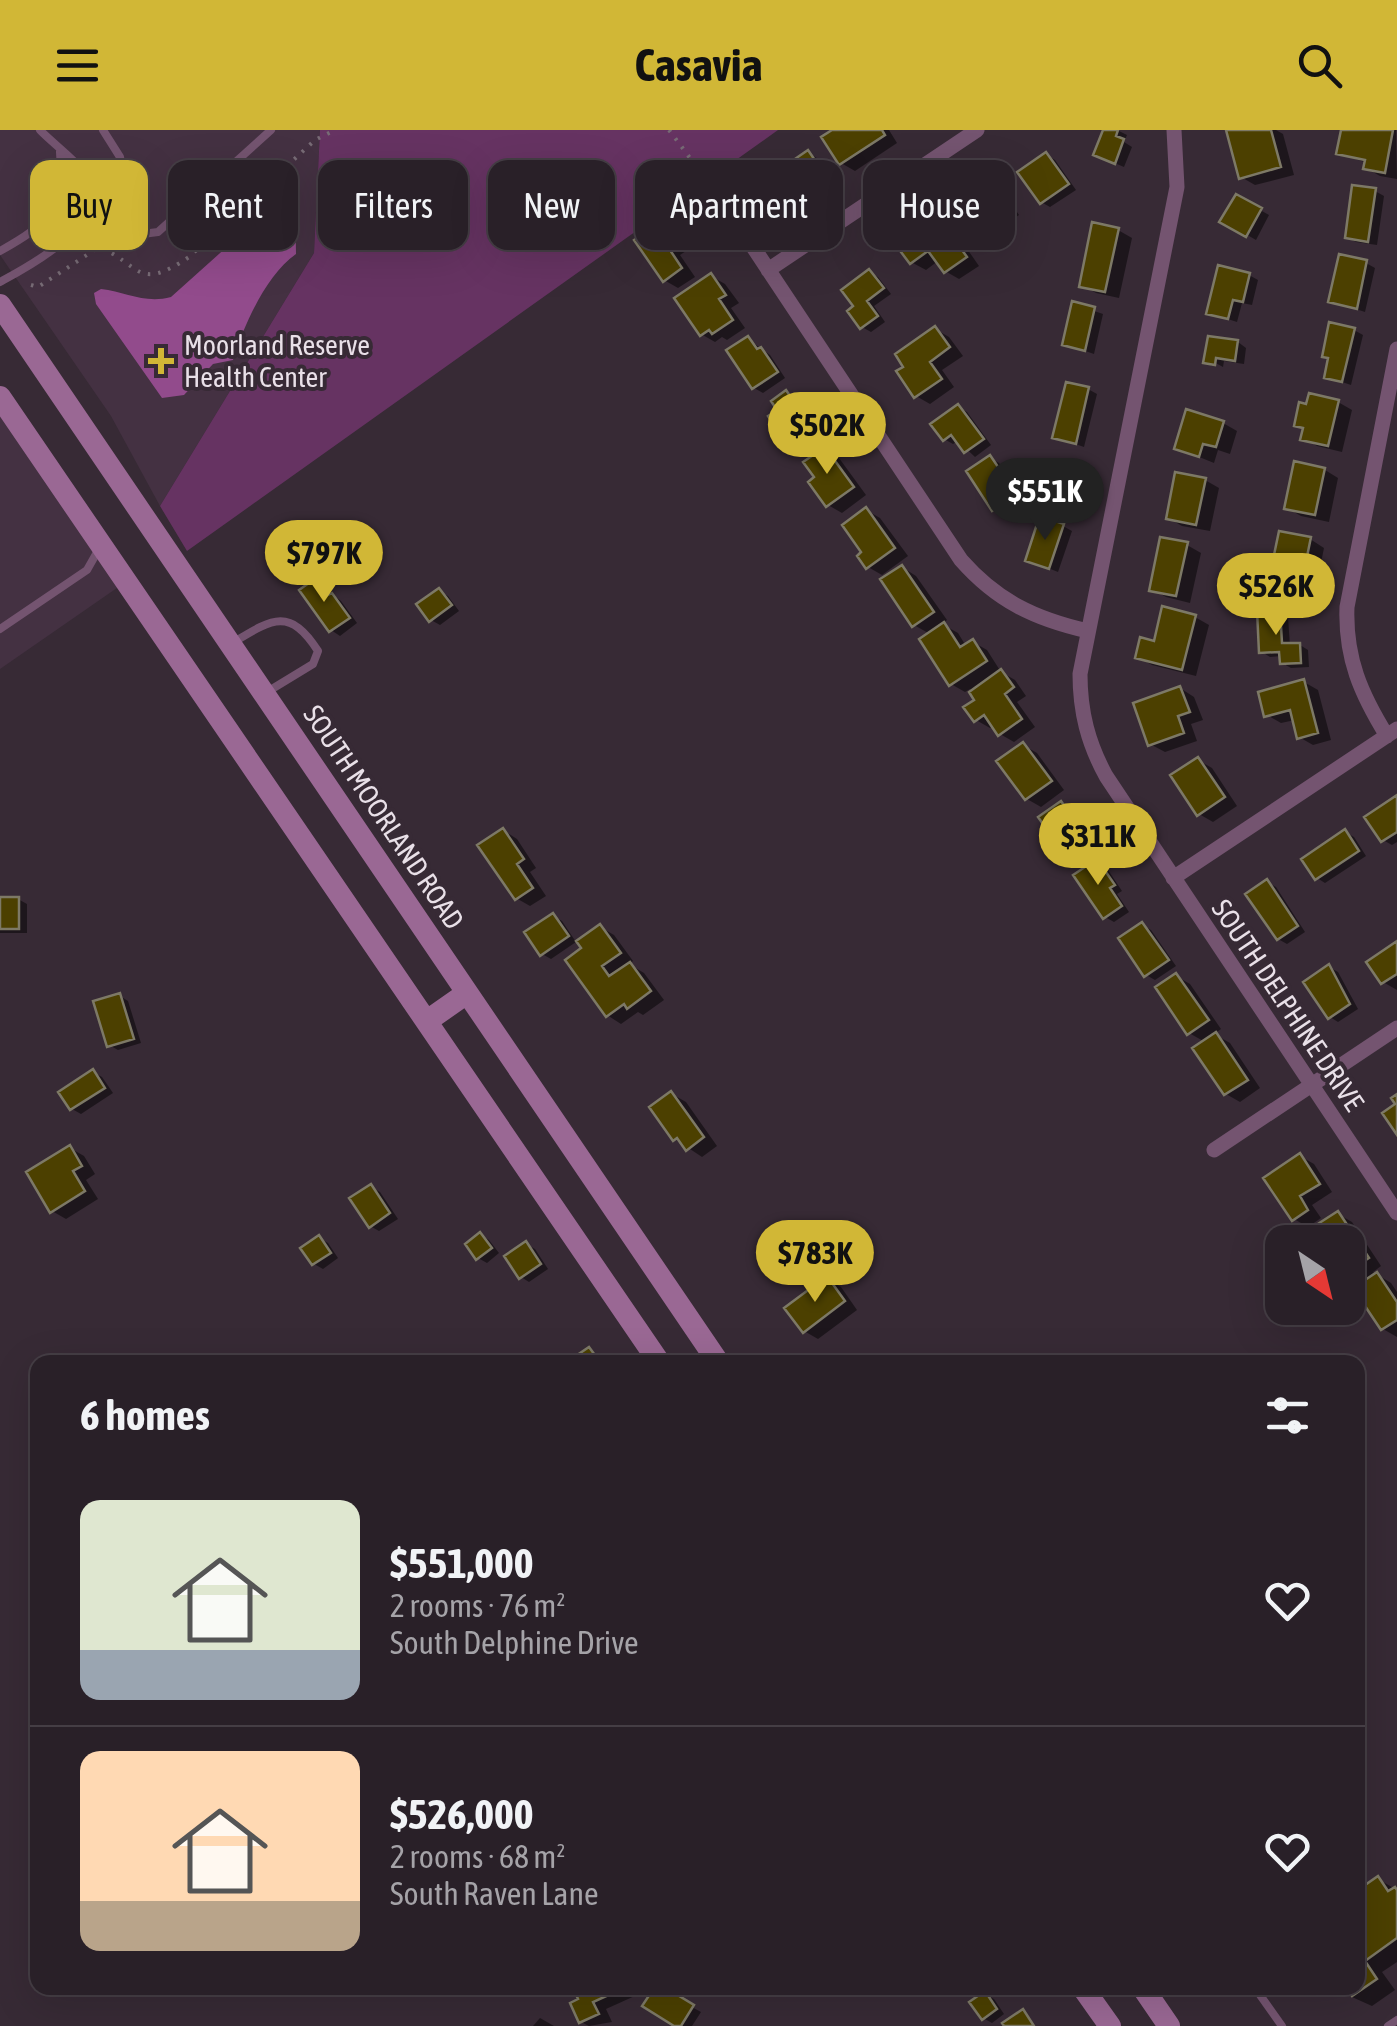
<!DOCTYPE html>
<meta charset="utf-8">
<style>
:root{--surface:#292028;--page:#312830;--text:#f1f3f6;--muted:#a5a3a8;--line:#453e45;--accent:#d1b736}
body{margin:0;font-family:"Asap Condensed",sans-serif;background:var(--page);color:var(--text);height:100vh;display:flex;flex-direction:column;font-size:38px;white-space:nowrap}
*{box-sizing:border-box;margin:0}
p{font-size:32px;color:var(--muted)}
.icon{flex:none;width:55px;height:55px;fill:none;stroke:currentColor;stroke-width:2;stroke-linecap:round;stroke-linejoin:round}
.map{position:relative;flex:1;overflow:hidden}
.drawer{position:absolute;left:30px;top:1225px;width:1335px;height:640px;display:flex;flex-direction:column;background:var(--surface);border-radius:20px;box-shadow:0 10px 40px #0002,0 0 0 2px var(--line)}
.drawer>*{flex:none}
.banner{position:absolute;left:30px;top:30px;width:1338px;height:90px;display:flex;gap:20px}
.needle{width:65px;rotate:145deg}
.controls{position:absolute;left:1265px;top:1095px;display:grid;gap:20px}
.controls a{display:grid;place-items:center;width:100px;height:100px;border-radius:20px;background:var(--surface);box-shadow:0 10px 40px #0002,0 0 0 2px var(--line);font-size:50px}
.price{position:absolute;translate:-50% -85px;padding:0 22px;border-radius:35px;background:var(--accent);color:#111;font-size:32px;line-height:65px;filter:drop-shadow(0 2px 5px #0008)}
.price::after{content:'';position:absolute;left:50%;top:60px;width:30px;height:22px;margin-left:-15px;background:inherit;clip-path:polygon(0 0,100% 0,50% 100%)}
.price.on{background:#222;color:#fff}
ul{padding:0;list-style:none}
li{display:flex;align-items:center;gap:30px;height:250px;padding:0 50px}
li+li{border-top:2px solid var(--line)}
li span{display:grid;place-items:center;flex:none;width:280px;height:200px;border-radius:20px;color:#555}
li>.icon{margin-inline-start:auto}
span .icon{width:120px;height:120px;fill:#fffc;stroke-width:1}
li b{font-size:42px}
h2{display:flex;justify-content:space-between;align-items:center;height:120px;padding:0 50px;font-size:42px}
.chip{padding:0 35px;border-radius:20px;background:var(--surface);box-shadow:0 10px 40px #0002,0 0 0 2px var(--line);font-size:35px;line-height:90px}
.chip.on{background:var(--accent);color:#111}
header{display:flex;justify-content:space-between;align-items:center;height:130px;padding:0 50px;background:var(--accent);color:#111;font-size:45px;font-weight:700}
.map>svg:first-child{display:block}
</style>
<header><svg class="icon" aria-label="menu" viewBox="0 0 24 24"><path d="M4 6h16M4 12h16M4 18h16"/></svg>Casavia<svg class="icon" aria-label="search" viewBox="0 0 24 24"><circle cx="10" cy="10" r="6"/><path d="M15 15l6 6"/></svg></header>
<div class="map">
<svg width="1397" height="1896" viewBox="0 0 1397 1896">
<rect width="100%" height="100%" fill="#372a35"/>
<path fill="#443142" d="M0,0H320L314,123L160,376L111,286L0,125Z
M0,267L127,451L0,539Z"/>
<path fill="#663362" d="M320,0H778L187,421L160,376L314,123Z"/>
<path fill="#924b8c" d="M295,60L296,124C266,145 244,195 233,230L213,234L184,265L162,268L96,174L94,163L101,159C126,162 145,174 171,167L287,63Z"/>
<path fill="#0007" d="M836,0H889L897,13L855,41L841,33Z
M1106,0H1117L1127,5L1124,12L1132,17L1124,37L1105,29Z
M1228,0H1276L1283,4L1294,45L1255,55L1241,47Z
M1343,0H1396L1397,49L1380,46L1366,38L1367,33L1339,23Z
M808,23L822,31L837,53L795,82L781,74Z
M1047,25L1055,30L1076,60L1050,77L1041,72Z
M995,57L1004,62L1019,85L986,107L977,102Z
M1375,61L1384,66L1377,115L1356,112L1347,107Z
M1237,67L1269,85L1256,110L1223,91Z
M672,88L686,96L698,113L680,125L695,147L678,158L664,150L638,111Z
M940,92L954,100L979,136L959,149L945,141L938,131L926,140L911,132Z
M1118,100L1132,108L1119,168L1096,163L1082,155Z
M1366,133L1375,138L1365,182L1331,171Z
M869,142L878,147L891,164L874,176L885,192L871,202L862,197Z
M1249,145L1258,150L1252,175L1242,173L1237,192L1209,183Z
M711,146L725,154L739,173L731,178L745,198L727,210L722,207L715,212L701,204Z
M1074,174L1103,184L1094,224L1065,214Z
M935,199L949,207L963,226L942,240L954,257L930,274L916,266Z
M1354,200L1363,205L1351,255L1327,247Z
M748,209L770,225L785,248L763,263L754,258Z
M1238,212L1246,218L1244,234L1224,231L1223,237L1212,231V236L1206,232Z
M1088,259L1097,264L1084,317L1055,307Z
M786,263L795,268L822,308L801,322L792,317L781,281Z
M1338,272L1352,280L1342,322L1317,316L1303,308L1305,299L1296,294Z
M958,277L967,282L991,315L975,327L958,311L953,314L944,309Z
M1223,293L1237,301L1230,324L1218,320L1214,333L1177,318Z
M825,320L839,328L866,365L842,383L828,375L818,348Z
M990,328L999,333L1024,370L1003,384L994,379Z
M1325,340L1338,348L1329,392L1301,386L1287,378Z
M1205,350L1219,358L1210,401L1182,396L1168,388Z
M866,380L880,388L908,426L882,445L868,437Z
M1063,396L1072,401L1058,442L1028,430Z
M1310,409L1324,418L1313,472L1278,465L1264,457Z
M1187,415L1201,423L1190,473L1166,467L1152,459Z
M902,437L916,446L947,490L942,494L958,503L966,516L973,512L987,520L1001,542L1015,550L1026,566L1017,572L1035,597L1014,612L1000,604L994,596L990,598L976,590L978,570L970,559L965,562L951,554L930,504L914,495Z
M316,451L341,471L357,493L340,506L331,500Z
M439,461L448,466L459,481L440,495L431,490Z
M1280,482L1288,487L1290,516L1300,515L1308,520L1309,537L1291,538L1282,533V526L1270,527L1262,522Z
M1195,487L1209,495L1196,546L1152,535L1138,527Z
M1304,552L1318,560L1331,610L1313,615L1299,607L1295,590L1281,593L1267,585Z
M1180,558L1194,567L1203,590L1191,594L1197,611L1165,622L1150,614Z
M1023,615L1037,623L1064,660L1041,677L1027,669Z
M1198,630L1212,638L1237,676L1213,692L1199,684Z
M1397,668V712L1392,715L1383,710Z
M1062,674L1070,679L1096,717L1072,733L1064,728L1061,716Z
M503,700L517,709L536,738L530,742L546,766L530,776L516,768Z
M1345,702L1354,707L1366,726L1325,753L1317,748Z
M1097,732L1106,737L1122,761L1117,764L1129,782L1114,792L1105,787Z
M1267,752L1276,757L1305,802L1287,814L1278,809Z
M0,769H18L27,774V803H0Z
M553,786L562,791L576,812L551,829L542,824Z
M1142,795L1151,800L1176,836L1155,850L1146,845Z
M600,797L614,805L633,831L629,834L644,843L664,870L643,885L638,882L621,894L607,885L584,819Z
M1397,814V860L1383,852Z
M1329,837L1338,842L1358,879L1338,892L1330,887Z
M1176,846L1190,854L1221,899L1214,904L1230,913L1260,958L1240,972L1226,964L1205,912L1189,903Z
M120,866L128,871L141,913L118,920L109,915Z
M93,942L102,947L113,963L81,984L72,979Z
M672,964L686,972L717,1016L702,1027L675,1009Z
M70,1018L84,1026L95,1044L86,1050L98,1069L66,1089L52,1081Z
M1300,1026L1314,1034L1332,1062L1312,1075L1321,1088L1308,1097L1294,1089Z
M371,1057L380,1062L398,1089L379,1101L370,1096Z
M1338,1084L1352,1092L1381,1136L1373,1142L1391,1153L1397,1162V1207L1383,1199L1369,1150L1348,1138V1112H1326L1316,1098Z
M481,1105L489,1110L499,1123L487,1133L478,1128Z
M319,1108L328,1113L338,1128L323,1139L314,1134Z
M526,1114L535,1119L548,1139L529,1152L521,1147Z
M827,1149L841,1157L857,1180L818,1209L804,1201Z
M589,1220L606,1232H571Z
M1378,1749L1397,1760V1832L1382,1842L1395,1860L1372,1876L1332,1858H1358V1763Z
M576,1858H633L637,1865L606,1879L612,1892L589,1896L581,1892L582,1870Z
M657,1858L701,1882L692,1896H679L646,1876Z
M985,1864L994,1869L1004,1884L992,1893L983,1888Z
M540,1888L554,1896H533Z"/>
<path fill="#4c4000" stroke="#7d7966" stroke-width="2.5" d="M832,0H882L885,5L839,35L821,7Z
M1103,0H1118L1116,6L1124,9L1115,34L1093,25Z
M1226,0H1271L1281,37L1239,49Z
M1341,0H1393L1385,43L1363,39L1365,30L1336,24Z
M808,20L825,45L779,76L763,51Z
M1046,22L1069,54L1040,74L1017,42Z
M995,54L1012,80L975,104L958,78Z
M1352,55L1376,58L1368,112L1345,108Z
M1236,64L1262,78L1246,107L1219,92Z
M672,85L686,105L668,117L682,138L663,152L634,110Z
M940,89L967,127L944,143L928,121L910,134L898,118Z
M1092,92L1119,98L1105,162L1079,157Z
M1339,124L1367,130L1357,179L1328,172Z
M1218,135L1250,143L1243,172L1233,170L1228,189L1206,184Z
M869,139L884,158L867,171L878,186L860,199L847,181L853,176L841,160Z
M711,143L726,165L719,169L733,190L712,204L709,200L700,206L674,168Z
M1072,171L1095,177L1085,221L1062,215Z
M1329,192L1355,198L1342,252L1324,248L1328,228L1322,227Z
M935,196L950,217L930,232L942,249L914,268L896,241L903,237L895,224Z
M748,206L757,219L761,217L778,242L752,259L726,220Z
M1208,206L1238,210L1235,231L1216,228L1215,235L1203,233Z
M1066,252L1089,257L1076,314L1052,308Z
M786,260L815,303L790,319L768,286L777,280L771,271Z
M1309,263L1339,270L1328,316L1300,310L1303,298L1294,296L1299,272L1306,274Z
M958,274L984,309L964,323L951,305L943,311L930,294Z
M1186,279L1224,291L1216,317L1203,314L1199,327L1174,319Z
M825,317L854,357L826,377L808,352L814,347L803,332Z
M990,325L1017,365L992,381L966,341Z
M1294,331L1325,338L1315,385L1284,379Z
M1175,342L1206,348L1196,395L1166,389Z
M866,377L895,418L866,439L857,426L861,422L842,395Z
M1046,388L1064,394L1049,439L1025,431L1037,394L1043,395Z
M1279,401L1311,407L1299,466L1261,458L1264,443L1270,444Z
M1160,407L1188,412L1176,466L1149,461Z
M902,435L934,482L912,497L880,449Z
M316,448L328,465L332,463L350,488L329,502L299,460Z
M439,458L452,475L429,492L416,474Z
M1162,476L1196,485L1182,540L1135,528L1140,507L1154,511Z
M1280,479L1282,513H1300L1301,533L1280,534L1279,522L1259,523L1257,480Z
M944,492L960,517L973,509L987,531L949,556L919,509Z
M1001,539L1014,557L1005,564L1022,589L998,606L984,585L974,592L963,577L974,570L969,562Z
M1304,549L1318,603L1297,609L1290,580L1264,587L1258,562Z
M1180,556L1190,582L1178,586L1184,603L1148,616L1133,573Z
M1023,612L1052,651L1025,670L996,631Z
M1198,627L1225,667L1197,686L1170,645Z
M1397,665V702L1381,712L1364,687Z
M1061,671L1089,711L1062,730L1054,718L1058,715L1038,687Z
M503,698L524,729L517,734L533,758L515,770L477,715Z
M1345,699L1359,721L1315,750L1301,729Z
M1097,729L1115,755L1110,758L1122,776L1103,789L1073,745Z
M1267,749L1298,796L1277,810L1245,764Z
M0,767H19V799H0Z
M553,783L569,806L540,826L524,802Z
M1142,792L1169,830L1144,847L1118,808Z
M600,794L621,823L602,836L609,846L630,832L651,861L627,879L624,874L606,887L565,830L581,818L576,811Z
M1397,811V844L1381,854L1366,832Z
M1329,834L1350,874L1328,889L1303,852Z
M1176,843L1209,890L1187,905L1155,857Z
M120,863L134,909L107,917L93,871Z
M1216,902L1248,950L1224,965L1192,918Z
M93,939L105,958L70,980L58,962Z
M671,961L704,1007L686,1021L677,1008L673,1011L649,977Z
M1397,964V1005L1382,983L1395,974L1391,968Z
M70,1015L82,1036L73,1041L85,1061L50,1083L26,1042Z
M1300,1023L1320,1054L1300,1066L1308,1080L1292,1091L1263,1048Z
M371,1054L390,1083L369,1098L349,1068Z
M1338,1081L1369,1128L1349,1141L1348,1112H1323L1313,1097Z
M480,1102L492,1118L476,1130L465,1114Z
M319,1105L331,1123L312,1135L300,1118Z
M526,1111L541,1134L519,1149L504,1126Z
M1377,1142L1397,1172V1190L1381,1200L1353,1158Z
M827,1146L845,1171L803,1203L784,1178Z
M589,1217L600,1232H567Z
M1378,1746L1388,1761L1395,1757L1397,1760V1808L1365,1831L1377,1849L1352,1866L1345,1858H1358V1760Z
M573,1858H624L593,1872L599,1884L579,1893L570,1873L578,1869Z
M654,1858H666L694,1875L681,1896H674L642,1876Z
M985,1861L997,1879L982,1890L969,1872Z
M1023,1879L1034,1896H1004L1002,1893Z"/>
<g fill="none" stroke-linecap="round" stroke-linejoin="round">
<path stroke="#776b75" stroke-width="4" stroke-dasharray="2.5 8" stroke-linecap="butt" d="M669,0L696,36
M31,155L38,157L99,117C141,134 136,163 189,127L315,10L335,0"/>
<path stroke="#745470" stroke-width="8" d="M103,0L120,27L135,105L158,102L271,0
M0,121C49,94 64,78 60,22
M0,152C33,134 101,99 89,51C86,38 51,12 40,0
M0,499L87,440L100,417
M234,512C272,489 290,477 318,521L313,534L267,562
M1255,1858L1282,1896
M1388,1896L1397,1890"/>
<path stroke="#745470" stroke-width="15" d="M1174,0L1177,57L1080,544C1080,582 1088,613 1106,646L1397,1083
M706,46L961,430C997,471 1035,489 1088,501
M768,140L977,0
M1387,606C1361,564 1345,528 1347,477L1397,219
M1173,748L1397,599
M1214,1020L1397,898"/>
<path stroke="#9a6894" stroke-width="22" d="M0,175L718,1232
M0,267L659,1232
M427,891L467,863
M1083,1858L1110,1896
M1143,1858L1169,1896"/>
</g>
<path fill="#d1b736" stroke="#372a35" stroke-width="4" d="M156 216h10v10h10v10h-10v10h-10v-10h-10v-10h10z"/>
<g text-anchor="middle" stroke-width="8" stroke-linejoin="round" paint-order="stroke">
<g font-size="28" fill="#e9e0e8" stroke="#372a35" text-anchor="start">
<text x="184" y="225">Moorland Reserve<tspan x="184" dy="32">Health Center</tspan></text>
</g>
<g font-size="28" fill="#e9e0e8" stroke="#372a35">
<text transform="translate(384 687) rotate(56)" y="10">SOUTH MOORLAND ROAD</text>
<text transform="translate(1288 875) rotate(56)" y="10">SOUTH DELPHINE DRIVE</text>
</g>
</g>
</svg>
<div class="controls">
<a><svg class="needle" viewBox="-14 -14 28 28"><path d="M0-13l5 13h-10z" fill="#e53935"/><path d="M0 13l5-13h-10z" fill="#a5a3a8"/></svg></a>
</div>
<b class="price" style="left:827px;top:347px">$502K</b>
<b class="price on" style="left:1045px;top:413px">$551K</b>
<b class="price" style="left:324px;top:475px">$797K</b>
<b class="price" style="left:1276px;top:508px">$526K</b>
<b class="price" style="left:1098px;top:758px">$311K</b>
<b class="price" style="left:815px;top:1175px">$783K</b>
<div class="banner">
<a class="chip on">Buy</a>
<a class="chip">Rent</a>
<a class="chip">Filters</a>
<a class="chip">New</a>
<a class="chip">Apartment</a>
<a class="chip">House</a>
</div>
<section class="drawer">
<h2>6 homes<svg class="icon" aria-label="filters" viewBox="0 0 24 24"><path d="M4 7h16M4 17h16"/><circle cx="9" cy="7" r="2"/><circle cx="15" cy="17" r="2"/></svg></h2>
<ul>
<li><span style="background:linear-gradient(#dfe7d0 75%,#9aa5b1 0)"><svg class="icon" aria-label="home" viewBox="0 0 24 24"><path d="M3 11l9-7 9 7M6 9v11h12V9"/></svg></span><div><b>$551,000</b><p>2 rooms · 76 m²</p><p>South Delphine Drive</p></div><svg class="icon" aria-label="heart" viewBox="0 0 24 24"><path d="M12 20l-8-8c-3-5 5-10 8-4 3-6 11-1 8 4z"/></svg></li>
<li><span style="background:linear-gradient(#ffd9b3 75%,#b9a48a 0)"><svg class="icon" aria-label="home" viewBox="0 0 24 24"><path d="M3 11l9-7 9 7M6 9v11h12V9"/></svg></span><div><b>$526,000</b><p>2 rooms · 68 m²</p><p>South Raven Lane</p></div><svg class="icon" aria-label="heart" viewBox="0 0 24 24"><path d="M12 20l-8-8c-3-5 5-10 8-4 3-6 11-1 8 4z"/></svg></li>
</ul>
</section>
</div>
